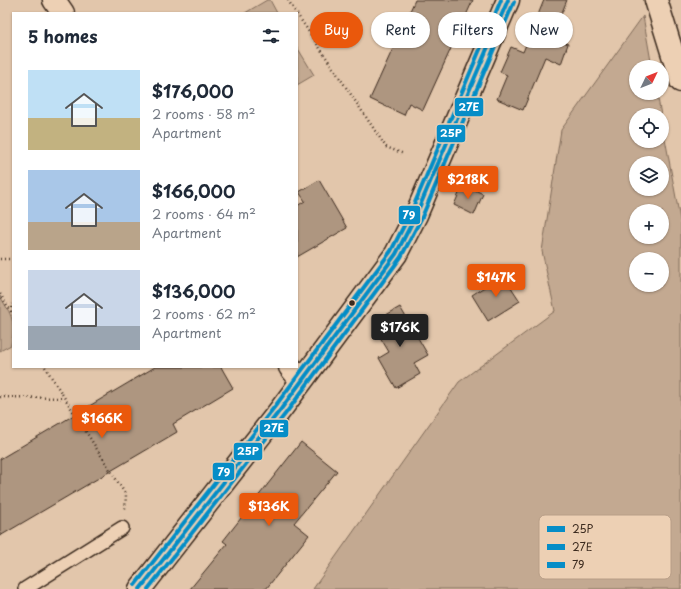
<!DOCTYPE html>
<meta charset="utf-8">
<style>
:root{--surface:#fff;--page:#f2f2f3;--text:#1f2937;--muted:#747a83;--accent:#ea580c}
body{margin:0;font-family:"Playpen Sans",sans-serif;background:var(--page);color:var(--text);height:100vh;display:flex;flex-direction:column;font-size:15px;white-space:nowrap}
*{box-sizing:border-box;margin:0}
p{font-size:13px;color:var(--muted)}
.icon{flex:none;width:22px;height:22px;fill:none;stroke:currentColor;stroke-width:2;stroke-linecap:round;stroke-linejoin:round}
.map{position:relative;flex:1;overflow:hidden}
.sheet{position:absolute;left:12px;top:12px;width:286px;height:356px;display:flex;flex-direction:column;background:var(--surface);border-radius:0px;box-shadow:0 1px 3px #0004}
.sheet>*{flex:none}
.top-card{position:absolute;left:310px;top:12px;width:311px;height:36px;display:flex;gap:8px}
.needle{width:26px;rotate:47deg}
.controls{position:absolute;left:629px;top:60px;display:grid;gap:8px}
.controls a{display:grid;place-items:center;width:40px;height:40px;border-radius:50%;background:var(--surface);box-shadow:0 1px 3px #0004;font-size:20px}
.price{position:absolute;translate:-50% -34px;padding:0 9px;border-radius:4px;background:var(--accent);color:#fff;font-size:13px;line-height:26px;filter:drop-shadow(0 1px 2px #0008)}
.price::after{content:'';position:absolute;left:50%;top:24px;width:12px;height:9px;margin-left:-6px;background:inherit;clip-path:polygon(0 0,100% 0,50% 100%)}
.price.current{background:#222;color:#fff}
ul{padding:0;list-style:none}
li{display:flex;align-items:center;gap:12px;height:100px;padding:0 16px}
li span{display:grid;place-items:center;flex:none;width:112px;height:80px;border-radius:0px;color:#555}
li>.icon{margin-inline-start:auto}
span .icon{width:48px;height:48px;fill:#fffc;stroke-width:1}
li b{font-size:17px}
h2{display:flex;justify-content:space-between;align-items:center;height:48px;padding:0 16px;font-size:17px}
.pill{padding:0 14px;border-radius:18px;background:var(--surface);box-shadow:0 1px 3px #0004;font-size:14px;line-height:36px}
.pill.current{background:var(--accent);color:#fff}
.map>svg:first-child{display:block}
</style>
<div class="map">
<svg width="681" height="589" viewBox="0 0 681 589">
<rect width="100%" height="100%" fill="#e2c6ab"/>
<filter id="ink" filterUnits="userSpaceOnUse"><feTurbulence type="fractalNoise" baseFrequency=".025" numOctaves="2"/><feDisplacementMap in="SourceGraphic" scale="8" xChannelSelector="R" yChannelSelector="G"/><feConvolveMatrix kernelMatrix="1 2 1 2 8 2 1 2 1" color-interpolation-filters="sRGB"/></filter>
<g filter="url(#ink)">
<path fill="#c3a991" stroke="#7f6a58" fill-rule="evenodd" d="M267,0H270L277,13H245Z
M643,16L652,67H636V93H657L661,115H636V141H662V122L681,225V589H313L459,382L555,311L542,251L561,130ZM636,163H662V189H636ZM636,211H662V237H636ZM636,259H662V285H636Z
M297,47L314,75L297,85Z
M0,296C12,317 16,320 11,345L0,351Z"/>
<path fill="#ae9680" stroke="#3b2a1e" d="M415,0H473L423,110L409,103L404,115L370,99Z
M544,0H567L552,37L568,44L561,64L545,57L523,110L497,99L507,75L500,72L511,47L523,52Z
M319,180L347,228L297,257V206L305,201L299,192Z
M463,184L483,194L474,215L454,205Z
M503,275L520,301L488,321L472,295Z
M400,307L428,355L414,363L420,374L396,388L379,358L389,352L377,332L384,328L379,319Z
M155,367H221L233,388L173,424L177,432L0,536V459Z
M301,442L337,471L294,523L309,535L266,589H190L227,544L223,541Z"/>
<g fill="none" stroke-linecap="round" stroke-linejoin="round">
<defs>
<path id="service" d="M25,589L122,528"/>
<path id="minor" d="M54,0L63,13
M656,0L681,81
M290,367L301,381"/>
<path id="tertiary" d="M140,589L281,409L396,254L416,215L508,0"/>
</defs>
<use href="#service" stroke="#3b2a1e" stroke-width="16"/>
<use href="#minor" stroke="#3b2a1e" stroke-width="25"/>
<use href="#tertiary" stroke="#3b2a1e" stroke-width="25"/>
<path stroke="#3b2a1e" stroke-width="2.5" stroke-dasharray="1 3" stroke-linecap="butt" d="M288,0L296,13
M297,14L386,147L404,154
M0,259H13
M0,294L13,315
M11,312L13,304
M45,367L126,495L125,509
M0,397L64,398"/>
<use href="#service" stroke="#edd0b4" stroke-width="13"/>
<use href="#minor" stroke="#edd0b4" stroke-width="22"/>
<use href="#tertiary" stroke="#edd0b4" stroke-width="22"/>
<defs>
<path id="bus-1" d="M140,589L281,409L396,254L416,215L508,0"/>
<path id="bus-2" d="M148,589L286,413L401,257L422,217L514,2"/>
<path id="bus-3" d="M135,585L276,405L391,251L411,212L501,0"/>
</defs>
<use href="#bus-1" stroke="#edd0b4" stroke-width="7"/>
<use href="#bus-2" stroke="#edd0b4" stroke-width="7"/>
<use href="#bus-3" stroke="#edd0b4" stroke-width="7"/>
<use href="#bus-1" stroke="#068dc7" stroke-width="4"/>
<use href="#bus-2" stroke="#068dc7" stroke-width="4"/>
<use href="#bus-3" stroke="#068dc7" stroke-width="4"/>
</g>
</g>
<circle fill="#3b2a1e" stroke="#edd0b4" stroke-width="1.5" cx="352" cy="303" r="3.5"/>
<rect x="539" y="515" width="132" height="64" rx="6" fill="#edd0b4" stroke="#b89e87" stroke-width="1"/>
<rect x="547" y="526" width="18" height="6" fill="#068dc7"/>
<rect x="547" y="544" width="18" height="6" fill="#068dc7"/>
<rect x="547" y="562" width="18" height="6" fill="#068dc7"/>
<g font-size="11" fill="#3b2a1e">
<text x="572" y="533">25P</text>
<text x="572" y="551">27E</text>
<text x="572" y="569">79</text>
</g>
<g stroke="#edd0b4" stroke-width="1.5">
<rect x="454" y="97" width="30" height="20" rx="4" fill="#068dc7"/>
<rect x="436" y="124" width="30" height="19" rx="4" fill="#068dc7"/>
<rect x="398" y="205" width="23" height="20" rx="4" fill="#068dc7"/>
<rect x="259" y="419" width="30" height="19" rx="4" fill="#068dc7"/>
<rect x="233" y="442" width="30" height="19" rx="4" fill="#068dc7"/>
<rect x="212" y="462" width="23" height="19" rx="4" fill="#068dc7"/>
</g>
<g font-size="11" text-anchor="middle" font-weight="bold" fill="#fff">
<text x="469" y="111">27E</text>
<text x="451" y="137">25P</text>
<text x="409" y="219">79</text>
<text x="274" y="432">27E</text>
<text x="248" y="455">25P</text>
<text x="224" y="476">79</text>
</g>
</svg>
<div class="controls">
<a><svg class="needle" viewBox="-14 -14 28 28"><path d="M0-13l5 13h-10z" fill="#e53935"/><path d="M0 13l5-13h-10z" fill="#747a83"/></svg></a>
<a><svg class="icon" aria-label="locate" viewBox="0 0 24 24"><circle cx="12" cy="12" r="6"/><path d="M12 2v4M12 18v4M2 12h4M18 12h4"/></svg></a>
<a><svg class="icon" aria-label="layers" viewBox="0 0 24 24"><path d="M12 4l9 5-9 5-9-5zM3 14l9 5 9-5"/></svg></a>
<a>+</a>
<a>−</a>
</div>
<b class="price" style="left:468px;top:200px">$218K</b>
<b class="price" style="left:496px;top:298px">$147K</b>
<b class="price current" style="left:400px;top:348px">$176K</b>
<b class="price" style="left:102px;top:439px">$166K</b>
<b class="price" style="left:269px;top:527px">$136K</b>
<div class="top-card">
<a class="pill current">Buy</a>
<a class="pill">Rent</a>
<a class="pill">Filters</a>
<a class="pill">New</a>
</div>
<section class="sheet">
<h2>5 homes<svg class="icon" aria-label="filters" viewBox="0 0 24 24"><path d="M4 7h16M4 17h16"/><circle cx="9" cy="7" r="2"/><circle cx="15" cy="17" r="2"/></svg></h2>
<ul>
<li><span style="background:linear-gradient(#bfe0f5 60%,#c2b280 0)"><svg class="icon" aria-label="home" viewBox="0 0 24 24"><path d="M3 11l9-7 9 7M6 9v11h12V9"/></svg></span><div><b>$176,000</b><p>2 rooms · 58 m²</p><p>Apartment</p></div></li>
<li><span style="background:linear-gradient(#a9c7e8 65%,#b9a48a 0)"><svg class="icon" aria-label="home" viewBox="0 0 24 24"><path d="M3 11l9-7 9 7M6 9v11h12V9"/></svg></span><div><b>$166,000</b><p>2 rooms · 64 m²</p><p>Apartment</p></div></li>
<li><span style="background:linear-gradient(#c9d6e8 70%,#9aa5b1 0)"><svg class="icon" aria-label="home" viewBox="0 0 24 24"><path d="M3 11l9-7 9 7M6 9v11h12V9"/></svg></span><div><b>$136,000</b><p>2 rooms · 62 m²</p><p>Apartment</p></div></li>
</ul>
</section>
</div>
